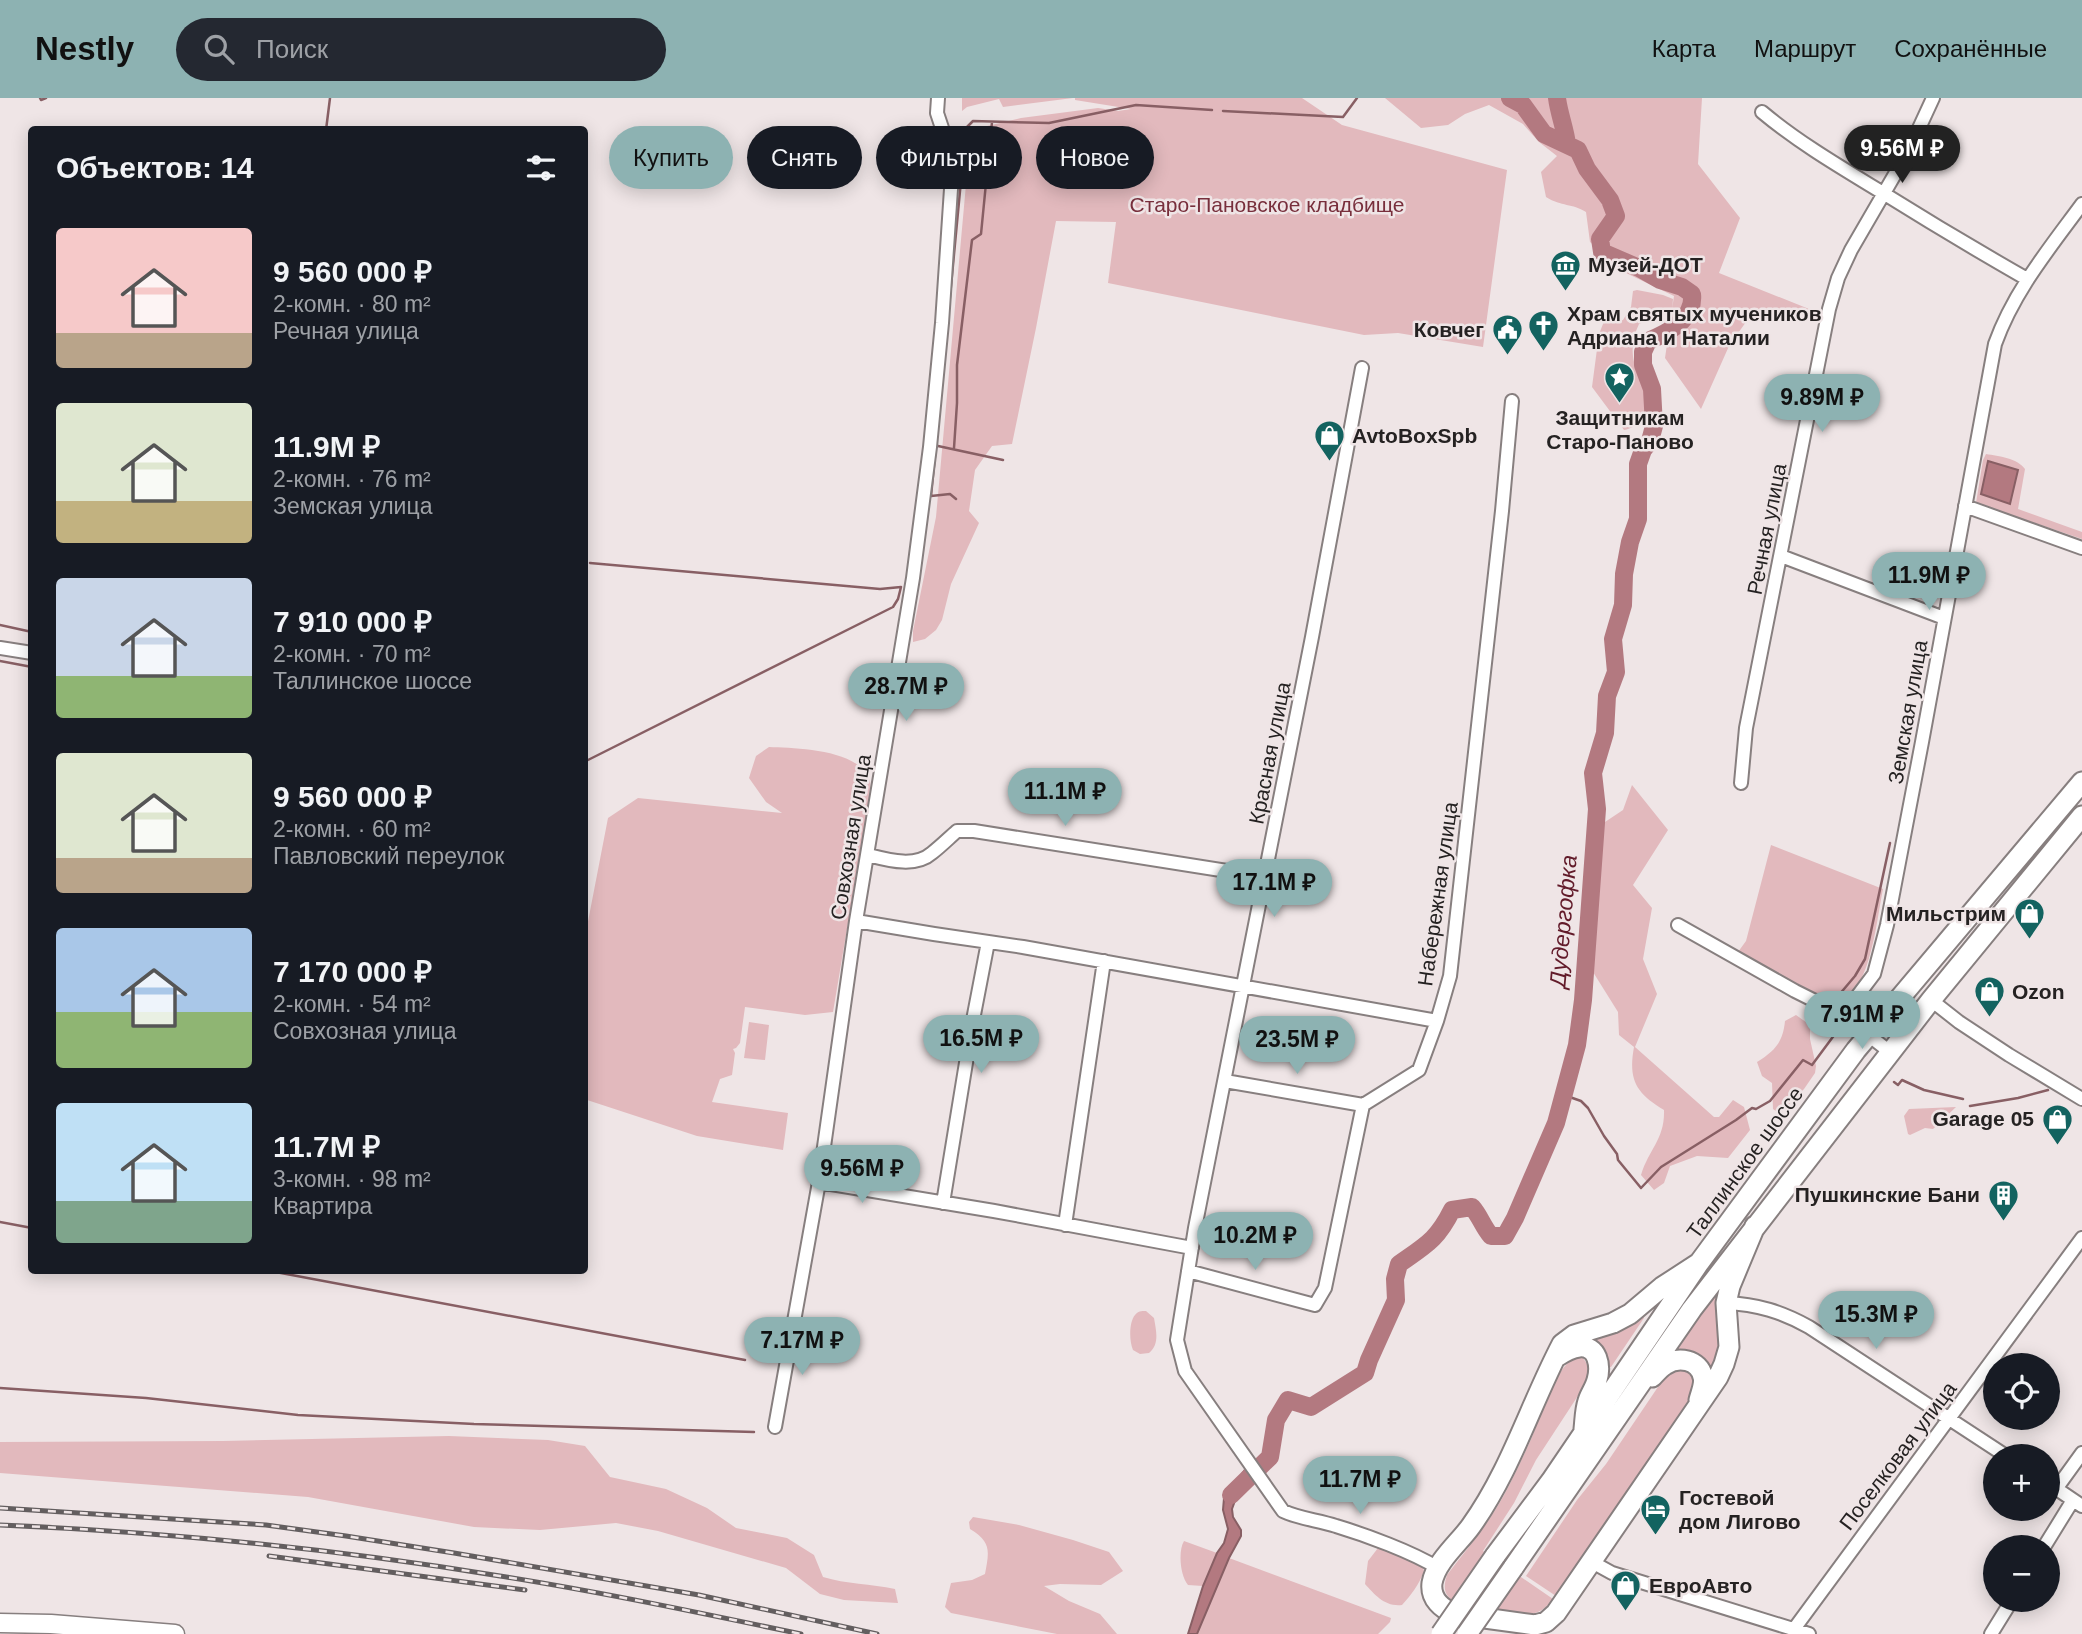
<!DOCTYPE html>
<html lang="ru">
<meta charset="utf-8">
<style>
:root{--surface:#171b24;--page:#242831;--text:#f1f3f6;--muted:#9ea1a6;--accent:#8db2b2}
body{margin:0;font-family:Helvetica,sans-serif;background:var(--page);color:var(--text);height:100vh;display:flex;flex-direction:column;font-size:26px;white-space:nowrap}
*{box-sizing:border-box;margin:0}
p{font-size:23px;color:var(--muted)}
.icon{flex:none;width:38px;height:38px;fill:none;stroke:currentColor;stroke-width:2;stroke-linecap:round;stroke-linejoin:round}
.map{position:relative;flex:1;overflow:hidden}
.drawer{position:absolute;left:28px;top:28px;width:560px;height:1148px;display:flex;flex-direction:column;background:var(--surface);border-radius:7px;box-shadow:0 4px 18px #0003}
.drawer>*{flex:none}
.hud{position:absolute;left:609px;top:28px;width:665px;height:63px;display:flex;gap:14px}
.controls{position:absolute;left:1983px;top:1255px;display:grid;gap:14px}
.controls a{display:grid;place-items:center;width:77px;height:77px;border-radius:50%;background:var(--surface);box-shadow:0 4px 18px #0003;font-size:35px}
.price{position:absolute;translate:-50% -60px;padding:0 16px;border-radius:24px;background:var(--accent);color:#111;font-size:23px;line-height:46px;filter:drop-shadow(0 2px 4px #0008)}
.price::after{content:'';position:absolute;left:50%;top:42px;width:21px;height:16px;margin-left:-10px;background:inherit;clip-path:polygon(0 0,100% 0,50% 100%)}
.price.active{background:#222;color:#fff}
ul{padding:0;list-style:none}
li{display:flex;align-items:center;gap:21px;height:175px;padding:0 28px}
li span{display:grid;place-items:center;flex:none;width:196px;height:140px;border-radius:7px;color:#555}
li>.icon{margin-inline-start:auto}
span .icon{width:84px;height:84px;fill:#fffc;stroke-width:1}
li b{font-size:30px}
h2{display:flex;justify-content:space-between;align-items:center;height:84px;padding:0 28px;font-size:30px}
.pill{padding:0 24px;border-radius:32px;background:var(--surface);box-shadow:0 4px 18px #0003;font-size:24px;line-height:63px}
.pill.active{background:var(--accent);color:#111}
header{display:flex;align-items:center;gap:42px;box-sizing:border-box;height:98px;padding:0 35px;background:var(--accent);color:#111}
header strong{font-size:33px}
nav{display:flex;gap:38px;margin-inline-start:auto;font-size:24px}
.search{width:490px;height:63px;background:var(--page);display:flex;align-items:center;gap:18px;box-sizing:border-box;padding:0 24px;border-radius:38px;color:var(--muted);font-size:26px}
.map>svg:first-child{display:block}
</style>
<header>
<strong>Nestly</strong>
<div class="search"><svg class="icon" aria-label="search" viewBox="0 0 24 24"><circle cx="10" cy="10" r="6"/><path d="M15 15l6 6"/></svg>Поиск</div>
<nav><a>Карта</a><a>Маршрут</a><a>Сохранённые</a></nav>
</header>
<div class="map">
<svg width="2082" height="1536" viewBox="0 0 2082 1536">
<rect width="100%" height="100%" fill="#efe5e6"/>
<path fill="#e2b9bd" d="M962,0H1073L1003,9L999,1L967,9L962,13Z
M1075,0H1302L1342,27L1507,72L1483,249L1398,235L1364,237L1108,185L1116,124L1056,123L1036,230L1012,346L992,348L975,372L969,413L979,425L951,486L942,522L936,532L925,541L913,544V533L936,419L970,42L983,29L1021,20L1098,10L1118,13L1131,11L1075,2Z
M1385,0H1702L1698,66L1740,120L1719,175L1819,215L1818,224L1776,210L1753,214L1729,248L1701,311L1665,260L1674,198L1626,175L1590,144L1586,114C1572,105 1562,109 1546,99L1541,74L1557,58L1539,44L1523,26L1489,7L1465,16L1448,27L1421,30Z
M1637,192L1663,197L1673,201L1672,213L1639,226C1633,239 1631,250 1634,264C1637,273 1643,280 1647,289C1654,307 1643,329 1624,332L1592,289L1599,236L1605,221L1614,223L1623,222L1631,209L1633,193Z
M1986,356C1999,358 2017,360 2025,371L2018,411L2082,434V441L1976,405L1983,362Z
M769,649C796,650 860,651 870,683C871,688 869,696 869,700L833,914L805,917L745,909L740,945L736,950L733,951L735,955L732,977L720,981L712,1004L788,1015L783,1052L697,1038L584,1001L585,839L608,720L638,700L782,715L766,704L749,680L756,658Z
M1632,687L1668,732L1633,787L1652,810L1643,861L1657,896L1635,949L1714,1019H1719L1733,1002L1744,1009L1750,1032L1728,1060L1697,1058L1670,1068L1664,1085L1654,1092L1641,1077C1649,1051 1665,1041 1664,1012C1636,995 1628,982 1634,949L1619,937L1618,914L1588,866L1599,728L1623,712Z
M1771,747L1883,791C1876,824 1871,897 1834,909L1738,854L1746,843Z
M1796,917L1810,927V941L1816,968L1815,975L1804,991L1780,1016L1773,1011L1772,985L1762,978L1757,964C1775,953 1783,944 1785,923Z
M749,924L769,927L765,962L744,960Z
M1956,1009L1933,1031L1925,1030L1910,1037L1908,1036L1904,1018L1909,1011Z
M1721,1187V1249L1714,1274L1670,1256Z
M1146,1213L1154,1220C1156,1232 1160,1246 1149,1255L1140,1256L1133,1252C1129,1243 1129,1224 1135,1217C1138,1213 1141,1213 1146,1213Z
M1643,1217L1644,1220L1611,1269H1607L1590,1239Z
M1575,1259L1583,1260C1590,1269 1589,1274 1587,1284L1536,1362L1514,1405L1483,1453L1553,1501C1548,1507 1543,1513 1535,1515C1518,1519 1479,1509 1460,1506C1445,1500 1442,1492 1447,1477C1467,1451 1488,1426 1504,1397C1514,1378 1523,1359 1532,1339C1542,1314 1553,1273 1575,1259Z
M1680,1271C1694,1276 1696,1284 1692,1298L1556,1498L1526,1478L1577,1402L1606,1366L1664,1280L1672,1274Z
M449,1338L548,1342L585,1348L610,1379L666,1391L707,1410L736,1430L787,1440L814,1457L823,1479C846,1486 871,1486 895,1491L898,1505L844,1502L820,1496L786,1470L658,1433L616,1425L540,1432L474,1429L308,1399L0,1375V1344L223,1343Z
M973,1419L1019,1427L1073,1442L1109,1454L1123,1473L1101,1487L1060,1486L1044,1488L1069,1503L1100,1516L1117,1536H1057L951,1515L945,1509L951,1485L972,1482L985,1476C989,1454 992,1444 970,1431L969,1424Z
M1184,1443L1217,1455L1203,1488L1188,1487C1180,1477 1178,1453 1184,1443Z
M1378,1450L1396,1454L1422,1466L1424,1473C1419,1487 1411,1497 1402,1507C1385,1509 1375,1497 1365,1486L1368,1463Z
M1229,1460L1391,1520L1390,1524L1378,1536H1197Z"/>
<path fill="#b37980" stroke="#885f64" stroke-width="2" d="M1988,363L2018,372L2010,406L1981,396Z
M1244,1373L1251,1385L1236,1400L1232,1411L1233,1419L1241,1432V1438L1229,1460L1197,1536H1188L1203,1488L1217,1455L1224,1445L1228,1431L1223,1412L1224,1400Z"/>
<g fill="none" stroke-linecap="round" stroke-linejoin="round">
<path stroke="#885f64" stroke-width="2.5" d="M40,0L41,2L46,0
M1223,13L1343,19L1357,0
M326,32L330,0
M949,209L966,30L973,23L1049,25L1136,7L1212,12
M936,348L931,398L950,396L956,401
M938,348L1003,362
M954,350L957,305V267L972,142L981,136L992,24
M0,527L32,534
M0,563L32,569
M584,664L893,509L898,501L901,489L880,491L590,465
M1833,904L1855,878L1865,861L1890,745
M1894,984L1898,987L1902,982L1924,992L1963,1001
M1564,997L1581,1003L1588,1010L1604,1038L1617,1056L1618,1062L1641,1090L1661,1069L1736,1022L1752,1010L1756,1011L1770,1003L1803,962L1812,967L1838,932L1830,925L1829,916
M1970,1008L2018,1000L2048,992
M0,1124L32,1130
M265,1172L745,1262
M0,1290L146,1300L298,1317L474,1326L754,1334"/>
<path stroke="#b37980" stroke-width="18" d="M1557,0C1559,16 1565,30 1567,46
M1231,1397L1270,1359L1276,1322L1288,1302L1311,1309L1365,1275L1369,1262L1396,1202L1395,1181L1399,1166C1426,1147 1437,1142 1452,1112L1472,1109C1480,1118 1483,1129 1491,1138H1505L1515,1120L1556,1025L1577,947L1583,902L1597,711L1593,675L1605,635L1607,598L1616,574L1613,541L1623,507L1624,476L1630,444L1638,421V366L1643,352L1650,343L1654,328L1652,291L1643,267V254L1648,243C1668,235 1695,221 1692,196L1682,189L1660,182L1639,170L1602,154L1600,141L1616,118L1610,102L1587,71L1578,52L1544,36L1523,7L1510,0"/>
<defs>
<path id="minor" d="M1762,14C1799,45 1842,70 1883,95C1931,125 1978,153 2027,181
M1362,270L1312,539L1195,1130L1177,1242L1185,1273L1283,1413C1300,1421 1318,1422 1336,1428C1366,1437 1412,1454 1438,1470
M1965,408L2082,450
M1781,458L1944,520
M0,550L32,555
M1741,685L1746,630L1829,211L1838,180L1851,152L1909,52L1933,0
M868,757C888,762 915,770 932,755C941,748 949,740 957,733H974L1265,779
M856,823L934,836L1023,849L1437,923
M1678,827L1795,893L1843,917
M1931,902L1959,924L2009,957L2082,1001
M1890,954L1843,917L1874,876L1887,827L1922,644L1995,246C2014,193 2049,151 2082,106
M1225,983L1363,1007
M819,1084L994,1113L1192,1150
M943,1105L973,922L988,844
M1065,1127L1104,863
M1188,1173L1315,1207L1325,1190L1363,1007L1419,972L1437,923L1450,878L1502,413L1512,303
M1726,1205C1757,1206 1782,1214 1809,1229L2006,1358
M775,1329L819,1084L856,823L913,480L930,349L942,225L952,76L950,54L937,15L938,0
M2048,1385L2082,1408
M2056,1391L2082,1355
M2044,1449L2073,1402
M1592,1464L1612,1475L1809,1536
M1794,1531L2082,1140
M1991,1536L2012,1502"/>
<path id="secondary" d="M0,1525L51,1526L175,1536"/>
<path id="primary" d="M1699,1165L1662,1189L1630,1216L1613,1225L1574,1237L1562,1246C1530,1307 1511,1372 1471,1428C1459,1445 1436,1463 1432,1485C1430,1501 1442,1511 1455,1516L1535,1527L1546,1524L1556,1515L1718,1279L1724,1266L1729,1249L1726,1205L1730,1188L1755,1128
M1558,1258C1564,1254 1571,1250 1579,1249C1598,1247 1601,1268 1597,1282C1595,1290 1590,1296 1588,1303C1585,1312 1585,1322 1584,1331
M1652,1279C1656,1275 1660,1270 1665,1267C1678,1258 1699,1261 1703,1279C1705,1286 1701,1294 1699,1302
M1495,1458L1551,1383L1699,1165L1856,952L2082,684
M1513,1470L1692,1211L1931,902L2082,718"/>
</defs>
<use href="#minor" stroke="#877f7f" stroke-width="16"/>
<use href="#secondary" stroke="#877f7f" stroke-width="21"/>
<use href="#primary" stroke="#877f7f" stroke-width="23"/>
<use href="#minor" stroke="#fff" stroke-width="12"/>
<use href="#secondary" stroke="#fff" stroke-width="18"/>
<use href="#primary" stroke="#fff" stroke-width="19"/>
<defs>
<path id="rail" d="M0,1410L266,1427L346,1438L454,1455L699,1497L877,1536
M0,1427C167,1434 335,1451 500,1478C601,1494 701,1515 801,1536
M269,1458L525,1492"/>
</defs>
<use href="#rail" stroke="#635e5f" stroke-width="5"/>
<use href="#rail" stroke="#efe5e6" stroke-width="2.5" stroke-dasharray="8" stroke-linecap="butt"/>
<defs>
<path id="primary-bridge" d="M1441,1536L1495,1458
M1467,1536L1513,1470"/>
</defs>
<use href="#primary-bridge" stroke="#877f7f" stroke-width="23" stroke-linecap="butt"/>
<use href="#primary-bridge" stroke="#fff" stroke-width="19"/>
</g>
<defs>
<symbol id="museum-pin" viewBox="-11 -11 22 30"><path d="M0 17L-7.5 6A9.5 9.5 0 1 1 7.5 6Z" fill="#136360" stroke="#efe5e6"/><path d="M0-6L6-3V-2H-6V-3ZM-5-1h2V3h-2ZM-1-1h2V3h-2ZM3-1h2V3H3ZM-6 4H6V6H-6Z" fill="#fff"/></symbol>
<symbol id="church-pin" viewBox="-11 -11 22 30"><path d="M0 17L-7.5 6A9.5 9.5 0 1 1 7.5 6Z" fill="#136360" stroke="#efe5e6"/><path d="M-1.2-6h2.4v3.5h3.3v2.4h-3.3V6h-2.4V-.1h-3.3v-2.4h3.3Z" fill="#fff"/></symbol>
<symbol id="civic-pin" viewBox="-11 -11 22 30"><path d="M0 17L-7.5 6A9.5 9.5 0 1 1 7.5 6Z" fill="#136360" stroke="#efe5e6"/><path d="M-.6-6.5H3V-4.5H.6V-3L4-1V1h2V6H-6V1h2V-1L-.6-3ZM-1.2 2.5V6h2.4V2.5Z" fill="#fff"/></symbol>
<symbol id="sight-pin" viewBox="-11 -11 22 30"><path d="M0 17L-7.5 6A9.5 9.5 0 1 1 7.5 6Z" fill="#136360" stroke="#efe5e6"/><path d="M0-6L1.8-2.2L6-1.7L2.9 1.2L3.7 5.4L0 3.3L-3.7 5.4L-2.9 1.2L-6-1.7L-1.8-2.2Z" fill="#fff"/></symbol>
<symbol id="shop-pin" viewBox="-11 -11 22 30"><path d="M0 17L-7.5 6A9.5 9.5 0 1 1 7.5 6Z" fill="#136360" stroke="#efe5e6"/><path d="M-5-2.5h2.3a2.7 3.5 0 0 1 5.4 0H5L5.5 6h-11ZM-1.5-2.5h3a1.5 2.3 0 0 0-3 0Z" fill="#fff"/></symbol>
<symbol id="building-pin" viewBox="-11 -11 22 30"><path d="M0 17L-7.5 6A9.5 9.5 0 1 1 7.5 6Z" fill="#136360" stroke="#efe5e6"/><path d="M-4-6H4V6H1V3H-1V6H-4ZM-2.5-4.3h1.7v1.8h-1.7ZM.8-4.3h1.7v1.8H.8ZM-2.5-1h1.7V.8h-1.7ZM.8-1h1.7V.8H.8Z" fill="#fff"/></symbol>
<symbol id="hotel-pin" viewBox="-11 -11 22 30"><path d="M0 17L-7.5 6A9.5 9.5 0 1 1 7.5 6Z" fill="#136360" stroke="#efe5e6"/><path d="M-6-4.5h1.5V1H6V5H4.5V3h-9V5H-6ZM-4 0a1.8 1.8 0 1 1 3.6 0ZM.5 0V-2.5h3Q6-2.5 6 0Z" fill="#fff"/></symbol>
</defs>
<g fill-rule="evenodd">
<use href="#museum-pin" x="1548" y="150" width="35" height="47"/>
<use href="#church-pin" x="1526" y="210" width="35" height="47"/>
<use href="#civic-pin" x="1490" y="214" width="35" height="47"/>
<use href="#sight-pin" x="1602" y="262" width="35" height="47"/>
<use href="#shop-pin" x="1312" y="320" width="35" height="47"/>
<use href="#shop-pin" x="2012" y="798" width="35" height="47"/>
<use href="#shop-pin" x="1972" y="876" width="35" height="47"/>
<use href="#shop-pin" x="2040" y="1004" width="35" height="47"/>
<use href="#building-pin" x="1986" y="1080" width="35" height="47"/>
<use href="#hotel-pin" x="1638" y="1394" width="35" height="47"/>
<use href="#shop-pin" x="1608" y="1470" width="35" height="47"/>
</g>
<g text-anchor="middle" stroke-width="5" stroke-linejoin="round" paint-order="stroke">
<g font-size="21" fill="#782f3c" stroke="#efe5e6">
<text x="1267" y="114">Старо-Пановское кладбище</text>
</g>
<g font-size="21" font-weight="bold" fill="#252222" stroke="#efe5e6" text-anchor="start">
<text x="1588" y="174">Музей-ДОТ</text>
<text x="1567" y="223">Храм святых мучеников<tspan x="1567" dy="24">Адриана и Наталии</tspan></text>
<text x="1484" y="239" text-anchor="end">Ковчег</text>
<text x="1620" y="327" text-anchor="middle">Защитникам<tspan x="1620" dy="24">Старо-Паново</tspan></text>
<text x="1352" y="345">AvtoBoxSpb</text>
<text x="2006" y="823" text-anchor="end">Мильстрим</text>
<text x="2012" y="901">Ozon</text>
<text x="2034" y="1028" text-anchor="end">Garage 05</text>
<text x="1980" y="1104" text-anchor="end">Пушкинские Бани</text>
<text x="1679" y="1407">Гостевой<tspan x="1679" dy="24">дом Лигово</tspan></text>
<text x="1649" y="1495">ЕвроАвто</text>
</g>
<g font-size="21" fill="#252222" stroke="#efe5e6">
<text transform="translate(1767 431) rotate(-79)" y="7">Речная улица</text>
<text transform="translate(1908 614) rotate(-80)" y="7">Земская улица</text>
<text transform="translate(1270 655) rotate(-79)" y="7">Красная улица</text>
<text transform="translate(851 739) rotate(-81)" y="7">Совхозная улица</text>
<text transform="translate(1438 796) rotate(-82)" y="7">Набережная улица</text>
<text transform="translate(1745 1065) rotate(-54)" y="7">Таллинское шоссе</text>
<text transform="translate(1898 1358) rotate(-53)" y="7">Поселковая улица</text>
</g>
<g font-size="23" font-style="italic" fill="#621b2a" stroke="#efe5e6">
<text transform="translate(1563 823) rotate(-85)" y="8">Дудергофка</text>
</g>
</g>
</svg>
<div class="controls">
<a><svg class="icon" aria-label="locate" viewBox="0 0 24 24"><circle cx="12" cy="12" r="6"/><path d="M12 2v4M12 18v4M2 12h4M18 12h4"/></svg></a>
<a>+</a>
<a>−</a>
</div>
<b class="price active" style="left:1902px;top:87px">9.56M ₽</b>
<b class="price" style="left:1822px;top:336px">9.89M ₽</b>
<b class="price" style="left:1929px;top:514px">11.9M ₽</b>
<b class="price" style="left:906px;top:625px">28.7M ₽</b>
<b class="price" style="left:1065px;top:730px">11.1M ₽</b>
<b class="price" style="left:1274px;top:821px">17.1M ₽</b>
<b class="price" style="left:1862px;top:953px">7.91M ₽</b>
<b class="price" style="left:981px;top:977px">16.5M ₽</b>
<b class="price" style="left:1297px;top:978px">23.5M ₽</b>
<b class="price" style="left:862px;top:1107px">9.56M ₽</b>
<b class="price" style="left:1255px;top:1174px">10.2M ₽</b>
<b class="price" style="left:1876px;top:1253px">15.3M ₽</b>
<b class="price" style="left:802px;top:1279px">7.17M ₽</b>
<b class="price" style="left:1360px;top:1418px">11.7M ₽</b>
<div class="hud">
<a class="pill active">Купить</a>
<a class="pill">Снять</a>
<a class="pill">Фильтры</a>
<a class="pill">Новое</a>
</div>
<section class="drawer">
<h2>Объектов: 14<svg class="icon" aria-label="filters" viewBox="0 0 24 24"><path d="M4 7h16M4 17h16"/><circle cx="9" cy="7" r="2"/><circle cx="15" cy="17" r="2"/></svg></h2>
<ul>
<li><span style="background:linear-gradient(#f6c9c9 75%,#b9a48a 0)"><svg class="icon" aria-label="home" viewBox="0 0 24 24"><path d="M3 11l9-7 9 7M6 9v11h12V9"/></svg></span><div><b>9 560 000 ₽</b><p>2-комн. · 80 m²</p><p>Речная улица</p></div></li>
<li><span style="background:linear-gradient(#dfe7d0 70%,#c2b280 0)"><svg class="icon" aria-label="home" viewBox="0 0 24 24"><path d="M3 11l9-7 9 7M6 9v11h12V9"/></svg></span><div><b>11.9M ₽</b><p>2-комн. · 76 m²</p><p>Земская улица</p></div></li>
<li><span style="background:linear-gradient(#c9d6e8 70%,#8fb573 0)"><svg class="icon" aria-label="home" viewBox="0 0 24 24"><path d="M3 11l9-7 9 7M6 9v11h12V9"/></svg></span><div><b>7 910 000 ₽</b><p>2-комн. · 70 m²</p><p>Таллинское шоссе</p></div></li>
<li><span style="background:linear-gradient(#dfe7d0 75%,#b9a48a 0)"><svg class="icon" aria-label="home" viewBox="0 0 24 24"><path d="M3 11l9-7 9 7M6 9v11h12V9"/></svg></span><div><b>9 560 000 ₽</b><p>2-комн. · 60 m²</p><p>Павловский переулок</p></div></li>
<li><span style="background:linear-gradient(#a9c7e8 60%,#8fb573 0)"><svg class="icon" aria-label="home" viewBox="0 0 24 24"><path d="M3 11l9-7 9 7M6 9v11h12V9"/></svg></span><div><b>7 170 000 ₽</b><p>2-комн. · 54 m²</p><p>Совхозная улица</p></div></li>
<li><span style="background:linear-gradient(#bfe0f5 70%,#7fa58c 0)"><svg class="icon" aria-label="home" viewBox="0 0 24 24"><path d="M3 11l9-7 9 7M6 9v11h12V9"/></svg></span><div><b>11.7M ₽</b><p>3-комн. · 98 m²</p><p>Квартира</p></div></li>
</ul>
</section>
</div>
